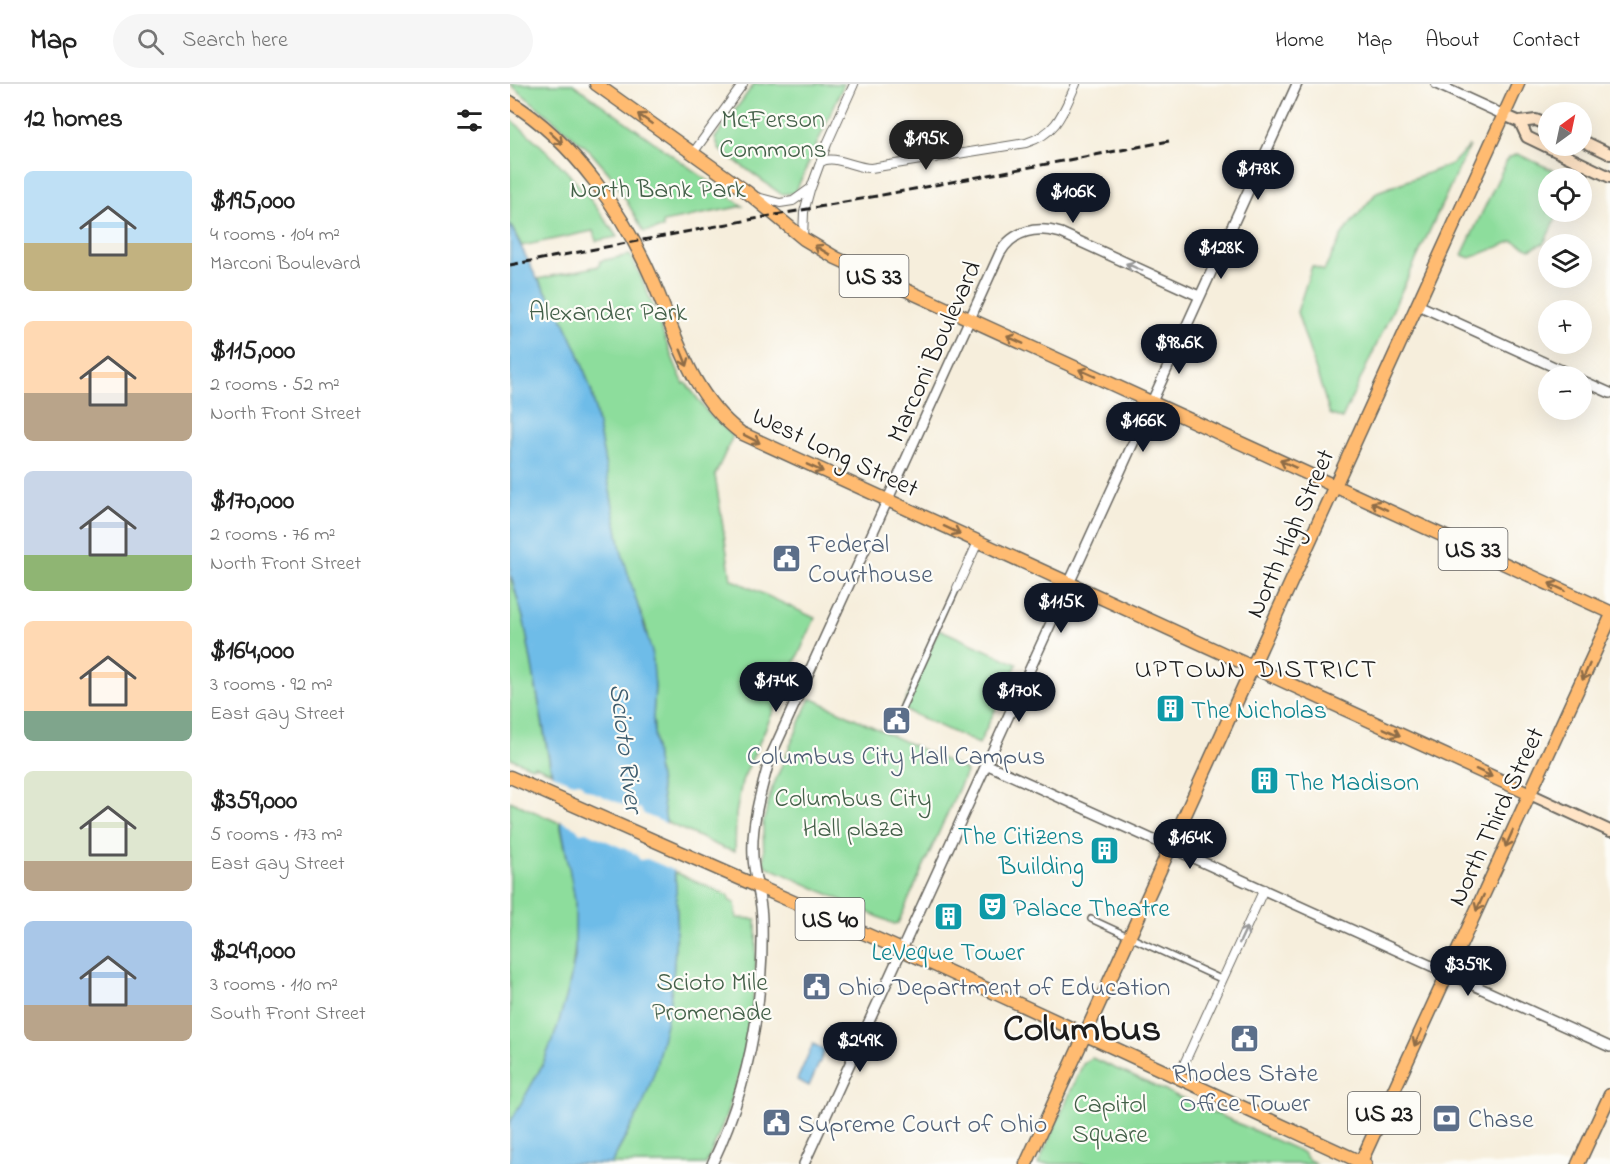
<!DOCTYPE html>
<meta charset="utf-8">
<style>
:root{--surface:#fff;--page:#f6f6f6;--text:#222;--muted:#767676;--line:#e0e0e0;--accent:#111827}
body{margin:0;font-family:"Indie Flower",sans-serif;background:var(--page);color:var(--text);height:100vh;display:flex;flex-direction:column;font-size:22px;white-space:nowrap}
*{box-sizing:border-box;margin:0}
p{font-size:20px;color:var(--muted)}
.icon{flex:none;width:33px;height:33px;fill:none;stroke:currentColor;stroke-width:2;stroke-linecap:round;stroke-linejoin:round}
.map{position:relative;flex:1;overflow:hidden}
.sheet{display:flex;flex-direction:column;background:var(--surface);width:510px}
.sheet>*{flex:none}
.needle{width:39px;rotate:33deg}
.buttons{position:absolute;left:1028px;top:18px;display:grid;gap:12px}
.buttons a{display:grid;place-items:center;width:54px;height:54px;border-radius:50%;background:var(--surface);box-shadow:0 6px 24px #0002;font-size:30px}
.price{position:absolute;translate:-50% -51px;padding:0 14px;border-radius:21px;background:var(--accent);color:#fff;font-size:20px;line-height:39px;filter:drop-shadow(0 2px 3px #0008)}
.price::after{content:'';position:absolute;left:50%;top:36px;width:18px;height:14px;margin-left:-9px;background:inherit;clip-path:polygon(0 0,100% 0,50% 100%)}
.price.on{background:#222;color:#fff}
ul{padding:0;list-style:none}
li{display:flex;align-items:center;gap:18px;height:150px;padding:0 24px}
li span{display:grid;place-items:center;flex:none;width:168px;height:120px;border-radius:9px;color:#555}
li>.icon{margin-inline-start:auto}
span .icon{width:72px;height:72px;fill:#fffc;stroke-width:1}
li b{font-size:26px}
h2{display:flex;justify-content:space-between;align-items:center;height:72px;padding:0 24px;font-size:26px}
header{display:flex;align-items:center;gap:36px;box-sizing:border-box;height:84px;padding:0 30px;background:var(--surface);border-bottom:2px solid var(--line)}
header strong{font-size:28px}
nav{display:flex;gap:33px;margin-inline-start:auto;font-size:21px}
.search{width:420px;height:54px;background:var(--page);display:flex;align-items:center;gap:15px;box-sizing:border-box;padding:0 21px;border-radius:33px;color:var(--muted);font-size:22px}
main{display:flex;flex:1;min-height:0}
.map>svg:first-child{display:block}
</style>
<header>
<strong>Map</strong>
<div class="search"><svg class="icon" aria-label="search" viewBox="0 0 24 24"><circle cx="10" cy="10" r="6"/><path d="M15 15l6 6"/></svg>Search here</div>
<nav><a>Home</a><a>Map</a><a>About</a><a>Contact</a></nav>
</header>
<main>
<section class="sheet">
<h2>12 homes<svg class="icon" aria-label="filters" viewBox="0 0 24 24"><path d="M4 7h16M4 17h16"/><circle cx="9" cy="7" r="2"/><circle cx="15" cy="17" r="2"/></svg></h2>
<ul>
<li><span style="background:linear-gradient(#bfe0f5 60%,#c2b280 0)"><svg class="icon" aria-label="home" viewBox="0 0 24 24"><path d="M3 11l9-7 9 7M6 9v11h12V9"/></svg></span><div><b>$195,000</b><p>4 rooms · 104 m²</p><p>Marconi Boulevard</p></div></li>
<li><span style="background:linear-gradient(#ffd9b3 60%,#b9a48a 0)"><svg class="icon" aria-label="home" viewBox="0 0 24 24"><path d="M3 11l9-7 9 7M6 9v11h12V9"/></svg></span><div><b>$115,000</b><p>2 rooms · 52 m²</p><p>North Front Street</p></div></li>
<li><span style="background:linear-gradient(#c9d6e8 70%,#8fb573 0)"><svg class="icon" aria-label="home" viewBox="0 0 24 24"><path d="M3 11l9-7 9 7M6 9v11h12V9"/></svg></span><div><b>$170,000</b><p>2 rooms · 76 m²</p><p>North Front Street</p></div></li>
<li><span style="background:linear-gradient(#ffd9b3 75%,#7fa58c 0)"><svg class="icon" aria-label="home" viewBox="0 0 24 24"><path d="M3 11l9-7 9 7M6 9v11h12V9"/></svg></span><div><b>$164,000</b><p>3 rooms · 92 m²</p><p>East Gay Street</p></div></li>
<li><span style="background:linear-gradient(#dfe7d0 75%,#b9a48a 0)"><svg class="icon" aria-label="home" viewBox="0 0 24 24"><path d="M3 11l9-7 9 7M6 9v11h12V9"/></svg></span><div><b>$359,000</b><p>5 rooms · 173 m²</p><p>East Gay Street</p></div></li>
<li><span style="background:linear-gradient(#a9c7e8 70%,#b9a48a 0)"><svg class="icon" aria-label="home" viewBox="0 0 24 24"><path d="M3 11l9-7 9 7M6 9v11h12V9"/></svg></span><div><b>$249,000</b><p>3 rooms · 110 m²</p><p>South Front Street</p></div></li>
</ul>
</section>
<div class="map">
<svg width="1100" height="1080" viewBox="0 0 1100 1080">
<rect width="100%" height="100%" fill="#fdfcf7"/>
<filter id="ink" filterUnits="userSpaceOnUse"><feTurbulence type="fractalNoise" baseFrequency=".0167" numOctaves="2"/><feDisplacementMap in="SourceGraphic" scale="12" xChannelSelector="R" yChannelSelector="G"/><feConvolveMatrix kernelMatrix="1 2 1 2 8 2 1 2 1" color-interpolation-filters="sRGB"/></filter>
<filter id="wash" filterUnits="userSpaceOnUse"><feTurbulence type="fractalNoise" baseFrequency=".008" numOctaves="4" result="noise"/><feDisplacementMap in="SourceGraphic" scale="24" xChannelSelector="R" yChannelSelector="G"/><feGaussianBlur stdDeviation="1.35" result="paint"/><feColorMatrix in="noise" values="0 0 0 0 0 0 0 0 0 0 0 0 0 0 0 0 0 1.4 0 .05"/><feComposite in="paint" operator="in"/></filter>
<g filter="url(#wash)">
<rect width="100%" height="100%" fill="#f6eedc"/>
<path fill="#8ddd9c" stroke="#547c5c" stroke-width="1.5" d="M0,0H63L233,122L153,138V144L134,148L104,95L78,65Z
M244,0H334L285,109L271,110L210,66L205,54Z
M0,35C42,68 78,108 107,153L86,157L83,147L12,162L0,140Z
M959,62L832,335L820,330L787,228L802,182L814,187L833,149L867,108L942,80Z
M1007,70L1061,94H1038V128H1049L1034,159L1020,165L1003,157L960,174L952,171L998,74Z
M120,171C143,212 153,258 174,300L176,299L198,329L223,352L205,391L221,495L305,534L232,697L226,730L225,767L213,764L156,738L146,676L143,634L145,602L136,543L120,502L111,466L82,309L68,268L51,231L28,195L89,182L90,177Z
M0,489L14,537L41,688L24,681L22,683L0,674Z
M429,545L507,580L469,660L392,625Z
M300,615H303L454,685L456,688L388,839L384,840L256,782L254,779L253,740L261,707Z
M0,717L50,739C54,765 63,792 65,819C71,898 41,974 0,1039Z
M165,788L219,812L220,817L225,819L227,834L246,835C249,924 233,1000 196,1080H101L118,1049L163,894L167,834Z
M582,974L792,1068L799,1076L807,1080H528L573,980Z"/>
<path fill="#6ebce8" stroke="#456c82" stroke-width="1.5" d="M0,140L26,193L51,231L68,268L82,309L111,466L142,568L145,602L143,634L146,676L166,800L167,834L163,894L159,927L145,986L134,1018L101,1080H0V1039L33,980L47,944L58,907L65,873V816L14,537L0,489Z
M303,960L315,966L299,1002L287,996Z"/>
<path fill="#f6eedc" d="M38,688L63,699L70,698L74,704L123,725L130,724L134,730L160,741L168,788L137,775L130,776L126,770L76,748L70,749L66,744L47,735Z"/>
</g>
<g filter="url(#ink)">
<g fill="none" stroke-linecap="round" stroke-linejoin="round">
<defs>
<path id="pedestrian" d="M386,638L447,504
M581,835L713,896"/>
<path id="minor" d="M183,69L233,0
M311,78C324,70 344,84 361,84L516,59C548,49 553,28 566,0
M247,113L270,119L283,117L301,104L317,60L344,0
M293,154L294,128L300,106
M447,504L468,458
M668,993L754,805"/>
<path id="tertiary" d="M926,0L994,31
M908,221L1064,292
M1071,296L1100,309
M476,680L1100,963
M202,1080C238,1004 254,920 252,836C252,815 244,794 243,773C241,739 251,707 260,674L490,169C503,146 527,142 551,149L689,212
M294,1080L787,0"/>
<path id="secondary" d="M994,31L1010,38L1026,36L1038,41
M1010,38L1017,53L1100,93
M1071,56L1100,70
M1020,710L1100,747"/>
<path id="primary" d="M86,0L237,108L294,155L326,174L1100,528
M0,18C64,57 114,130 143,197C167,253 180,310 231,349L1020,710
M0,693L392,866L855,1080
M516,1080L1008,0
M850,1080L1100,535
M1068,1080L1100,1011"/>
</defs>
<use href="#pedestrian" stroke="#68665f" stroke-width="8"/>
<use href="#minor" stroke="#68665f" stroke-width="10"/>
<use href="#tertiary" stroke="#68665f" stroke-width="12"/>
<use href="#secondary" stroke="#68665f" stroke-width="14"/>
<use href="#primary" stroke="#68665f" stroke-width="15"/>
<use href="#pedestrian" stroke="#fff" stroke-width="5"/>
<use href="#minor" stroke="#fff" stroke-width="8"/>
<use href="#tertiary" stroke="#fff" stroke-width="9"/>
<use href="#secondary" stroke="#ffe4c6" stroke-width="10"/>
<use href="#primary" stroke="#ffbb71" stroke-width="12"/>
<path stroke="#1c1c1c" stroke-width="3" stroke-dasharray="9 4.5" stroke-linecap="butt" d="M0,181L659,57"/>
</g>
<defs><path id="oneway-shaft" d="M-6 0H5M1.5-3L5.5 0L1.5 3" fill="none" stroke-width="1.6" stroke-linecap="round" stroke-linejoin="round" transform="scale(1.5)"/></defs>
<g stroke="#8e6c46">
<use href="#oneway-shaft" transform="translate(135 35) rotate(-145)"/>
<use href="#oneway-shaft" transform="translate(46 54) rotate(43)"/>
<use href="#oneway-shaft" transform="translate(312 166) rotate(-149)"/>
<use href="#oneway-shaft" transform="translate(505 256) rotate(-156)"/>
<use href="#oneway-shaft" transform="translate(174 274) rotate(68)"/>
<use href="#oneway-shaft" transform="translate(577 289) rotate(-156)"/>
<use href="#oneway-shaft" transform="translate(242 355) rotate(27)"/>
<use href="#oneway-shaft" transform="translate(778 380) rotate(-155)"/>
<use href="#oneway-shaft" transform="translate(305 384) rotate(24)"/>
<use href="#oneway-shaft" transform="translate(869 422) rotate(-155)"/>
<use href="#oneway-shaft" transform="translate(442 446) rotate(25)"/>
<use href="#oneway-shaft" transform="translate(1047 503) rotate(-155)"/>
<use href="#oneway-shaft" transform="translate(1076 588) rotate(114)"/>
<use href="#oneway-shaft" transform="translate(882 648) rotate(24)"/>
<use href="#oneway-shaft" transform="translate(974 689) rotate(25)"/>
<use href="#oneway-shaft" transform="translate(999 755) rotate(114)"/>
<use href="#oneway-shaft" transform="translate(970 819) rotate(115)"/>
<use href="#oneway-shaft" transform="translate(908 954) rotate(114)"/>
</g>
<g stroke="#999">
<use href="#oneway-shaft" transform="translate(624 183) rotate(-156)"/>
<use href="#oneway-shaft" transform="translate(733 851) rotate(-65)"/>
</g>
</g>
<defs>
<symbol id="civic-square" viewBox="-11 -11 22 22"><rect x="-9" y="-9" width="18" height="18" rx="4" fill="#5c6f8a" stroke="#fdfcf7"/><path d="M-.6-6.5H3V-4.5H.6V-3L4-1V1h2V6H-6V1h2V-1L-.6-3ZM-1.2 2.5V6h2.4V2.5Z" fill="#fff"/></symbol>
<symbol id="building-square" viewBox="-11 -11 22 22"><rect x="-9" y="-9" width="18" height="18" rx="4" fill="#0f9aa8" stroke="#fdfcf7"/><path d="M-4-6H4V6H1V3H-1V6H-4ZM-2.5-4.3h1.7v1.8h-1.7ZM.8-4.3h1.7v1.8H.8ZM-2.5-1h1.7V.8h-1.7ZM.8-1h1.7V.8H.8Z" fill="#fff"/></symbol>
<symbol id="theatre-square" viewBox="-11 -11 22 22"><rect x="-9" y="-9" width="18" height="18" rx="4" fill="#0f9aa8" stroke="#fdfcf7"/><path d="M-5-5.5Q0-4 5-5.5V0Q5 5 0 6Q-5 5-5 0ZM-3.3-2.5H-1v1.5H-3.3ZM1-2.5H3.3v1.5H1ZM-2.8 1Q0 5.5 2.8 1Z" fill="#fff"/></symbol>
<symbol id="bank-square" viewBox="-11 -11 22 22"><rect x="-9" y="-9" width="18" height="18" rx="4" fill="#5c6f8a" stroke="#fdfcf7"/><path d="M-6-4H6V4H-6ZM0-2.3a2.3 2.3 0 1 0 0 4.6a2.3 2.3 0 1 0 0-4.6Z" fill="#fff"/></symbol>
</defs>
<g fill-rule="evenodd">
<use href="#civic-square" x="260" y="458" width="33" height="33"/>
<use href="#building-square" x="644" y="608" width="33" height="33"/>
<use href="#civic-square" x="370" y="620" width="33" height="33"/>
<use href="#building-square" x="738" y="680" width="33" height="33"/>
<use href="#building-square" x="578" y="750" width="33" height="33"/>
<use href="#theatre-square" x="466" y="806" width="33" height="33"/>
<use href="#building-square" x="422" y="816" width="33" height="33"/>
<use href="#civic-square" x="290" y="886" width="33" height="33"/>
<use href="#civic-square" x="718" y="938" width="33" height="33"/>
<use href="#bank-square" x="920" y="1018" width="33" height="33"/>
<use href="#civic-square" x="250" y="1022" width="33" height="33"/>
</g>
<g text-anchor="middle" stroke-width="4.5" stroke-linejoin="round" paint-order="stroke">
<g fill="#fdfcf7" stroke="#605f5e" stroke-width="1.5">
<rect x="329.5" y="171" width="69" height="42" rx="4.5"/>
<rect x="928.5" y="444" width="69" height="42" rx="4.5"/>
<rect x="285.5" y="814" width="69" height="42" rx="4.5"/>
<rect x="838" y="1008" width="72" height="42" rx="4.5"/>
</g>
<g font-size="24" font-weight="bold" fill="#1c1c1c">
<text x="364" y="200">US 33</text>
<text x="963" y="473">US 33</text>
<text x="320" y="843">US 40</text>
<text x="874" y="1037">US 23</text>
</g>
<g font-size="26" fill="#446049" stroke="#fdfcf7">
<text x="263" y="43">McFerson<tspan x="263" dy="30">Commons</tspan></text>
<text x="148" y="113">North Bank Park</text>
<text x="98" y="236">Alexander Park</text>
<text x="343" y="722">Columbus City<tspan x="343" dy="30">Hall plaza</tspan></text>
<text x="202" y="906">Scioto Mile<tspan x="202" dy="30">Promenade</tspan></text>
<text x="600" y="1028">Capitol<tspan x="600" dy="30">Square</tspan></text>
</g>
<g font-size="26" fill="#1c1c1c" stroke="#fdfcf7">
<text transform="translate(423 267) rotate(-66)" y="9">Marconi Boulevard</text>
<text transform="translate(326 367) rotate(25)" y="9">West Long Street</text>
<text transform="translate(779 449) rotate(-66)" y="9">North High Street</text>
<text transform="translate(985 732) rotate(-65)" y="9">North Third Street</text>
</g>
<g font-size="26" fill="#4e5e75" stroke="#fdfcf7" text-anchor="start">
<text x="298" y="468">Federal<tspan x="298" dy="30">Courthouse</tspan></text>
<text x="386" y="680" text-anchor="middle">Columbus City Hall Campus</text>
<text x="328" y="911">Ohio Department of Education</text>
<text x="735" y="997" text-anchor="middle">Rhodes State<tspan x="735" dy="30">Office Tower</tspan></text>
<text x="958" y="1043">Chase</text>
<text x="288" y="1048">Supreme Court of Ohio</text>
</g>
<g font-size="26" fill="#0d838f" stroke="#fdfcf7" text-anchor="start">
<text x="681" y="634">The Nicholas</text>
<text x="775" y="706">The Madison</text>
<text x="574" y="760" text-anchor="end">The Citizens<tspan x="574" dy="30">Building</tspan></text>
<text x="503" y="832">Palace Theatre</text>
<text x="438" y="876" text-anchor="middle">LeVeque Tower</text>
</g>
<g font-size="27" letter-spacing="1.5" fill="#1c1c1c" stroke="#fdfcf7">
<text x="746" y="593">UPTOWN DISTRICT</text>
</g>
<g font-size="27" font-style="italic" fill="#3d5c6e" stroke="#fdfcf7">
<text transform="translate(117 664) rotate(83)" y="9">Scioto River</text>
</g>
<g font-size="38" font-weight="bold" fill="#1c1c1c" stroke="#fdfcf7">
<text x="572" y="956">Columbus</text>
</g>
</g>
</svg>
<div class="buttons">
<a><svg class="needle" viewBox="-14 -14 28 28"><path d="M0-13l5 13h-10z" fill="#e53935"/><path d="M0 13l5-13h-10z" fill="#767676"/></svg></a>
<a><svg class="icon" aria-label="locate" viewBox="0 0 24 24"><circle cx="12" cy="12" r="6"/><path d="M12 2v4M12 18v4M2 12h4M18 12h4"/></svg></a>
<a><svg class="icon" aria-label="layers" viewBox="0 0 24 24"><path d="M12 4l9 5-9 5-9-5zM3 14l9 5 9-5"/></svg></a>
<a>+</a>
<a>−</a>
</div>
<b class="price on" style="left:416px;top:87px">$195K</b>
<b class="price" style="left:748px;top:117px">$178K</b>
<b class="price" style="left:563px;top:140px">$106K</b>
<b class="price" style="left:711px;top:196px">$128K</b>
<b class="price" style="left:669px;top:291px">$98.6K</b>
<b class="price" style="left:633px;top:369px">$166K</b>
<b class="price" style="left:551px;top:550px">$115K</b>
<b class="price" style="left:266px;top:629px">$174K</b>
<b class="price" style="left:509px;top:639px">$170K</b>
<b class="price" style="left:680px;top:786px">$164K</b>
<b class="price" style="left:958px;top:913px">$359K</b>
<b class="price" style="left:350px;top:989px">$249K</b>
</div>
</main>
